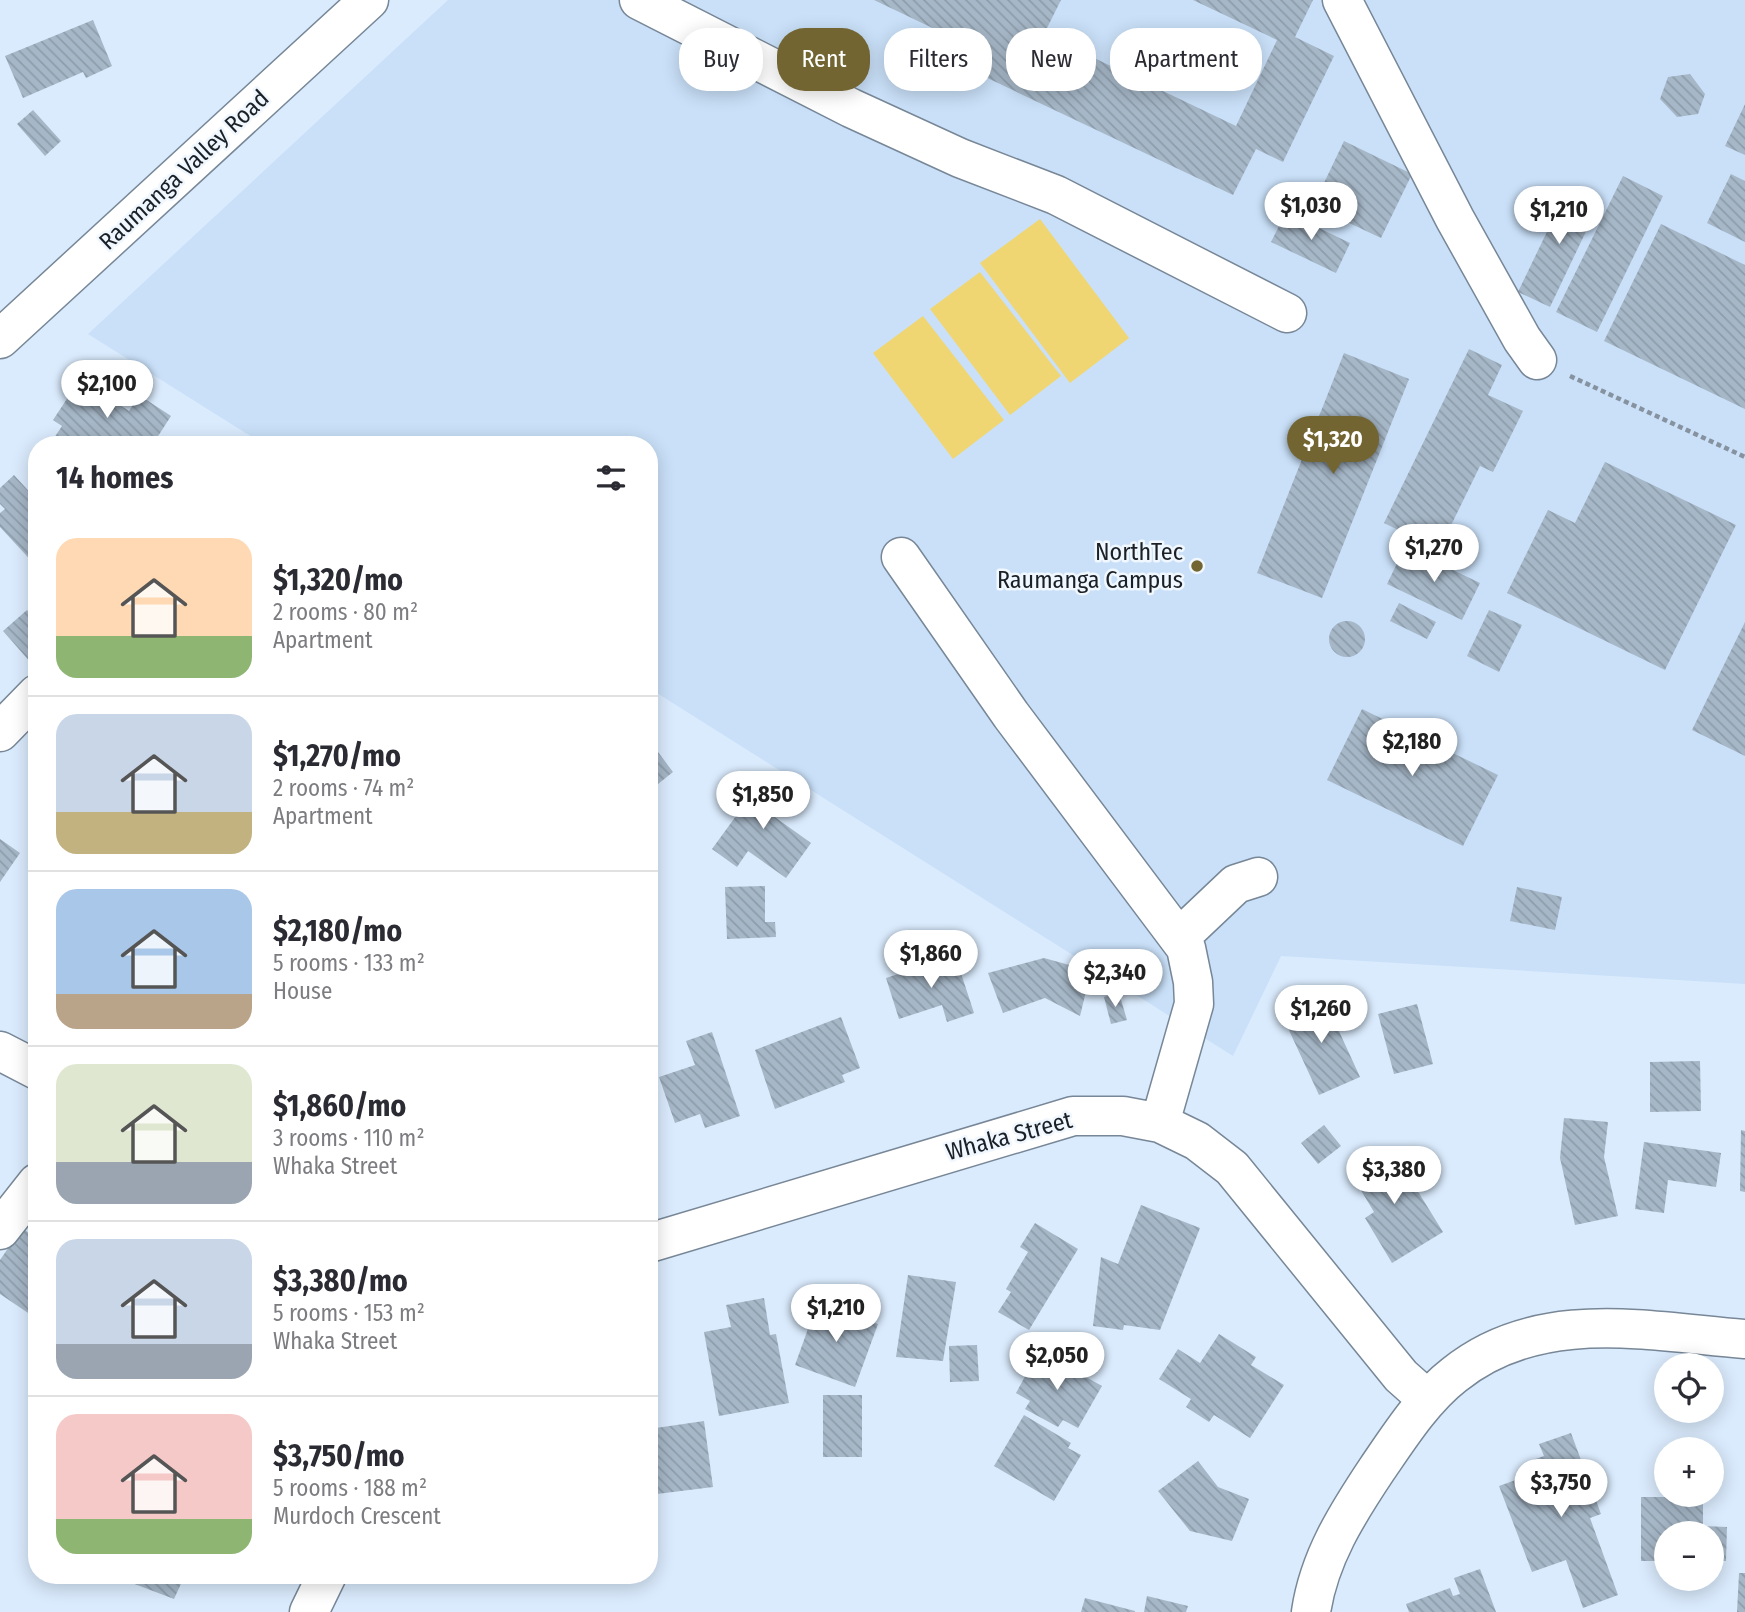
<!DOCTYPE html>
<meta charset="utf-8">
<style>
:root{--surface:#fff;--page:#f2f2f3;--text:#2b2b33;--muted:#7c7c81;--line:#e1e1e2;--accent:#726532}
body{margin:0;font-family:"Fira Sans Condensed",sans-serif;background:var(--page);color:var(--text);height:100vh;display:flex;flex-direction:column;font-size:26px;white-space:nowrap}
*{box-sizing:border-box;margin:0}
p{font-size:23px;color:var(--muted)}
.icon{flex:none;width:38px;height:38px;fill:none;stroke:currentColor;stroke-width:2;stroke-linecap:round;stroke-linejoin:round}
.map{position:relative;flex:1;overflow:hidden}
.side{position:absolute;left:28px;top:436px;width:630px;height:1148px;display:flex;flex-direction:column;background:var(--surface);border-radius:28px;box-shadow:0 4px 18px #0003}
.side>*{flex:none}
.banner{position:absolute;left:679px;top:28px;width:665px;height:63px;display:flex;gap:14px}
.fabs{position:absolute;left:1654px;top:1353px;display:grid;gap:14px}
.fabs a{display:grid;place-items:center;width:70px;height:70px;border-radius:50%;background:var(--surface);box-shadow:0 4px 18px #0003;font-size:35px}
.price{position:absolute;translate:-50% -60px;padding:0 16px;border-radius:24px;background:#fff;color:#222;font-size:23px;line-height:46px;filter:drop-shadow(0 2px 4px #0008)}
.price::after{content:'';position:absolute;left:50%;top:42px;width:21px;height:16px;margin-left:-10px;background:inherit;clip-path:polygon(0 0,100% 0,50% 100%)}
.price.selected{background:var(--accent);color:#fff}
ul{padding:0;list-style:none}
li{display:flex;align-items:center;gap:21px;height:175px;padding:0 28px}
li+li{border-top:2px solid var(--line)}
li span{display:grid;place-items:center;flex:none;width:196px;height:140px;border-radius:21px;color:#555}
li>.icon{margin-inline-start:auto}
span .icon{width:84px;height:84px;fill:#fffc;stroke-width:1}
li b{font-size:30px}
h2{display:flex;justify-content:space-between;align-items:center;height:84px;padding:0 28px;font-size:30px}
.pill{padding:0 24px;border-radius:28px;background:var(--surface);box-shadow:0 4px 18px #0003;font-size:24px;line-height:63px}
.pill.selected{background:var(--accent);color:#fff}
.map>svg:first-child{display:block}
</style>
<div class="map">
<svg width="1745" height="1612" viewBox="0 0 1745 1612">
<defs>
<pattern id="building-back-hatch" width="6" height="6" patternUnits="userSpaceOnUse" patternTransform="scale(1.75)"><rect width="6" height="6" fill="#a6b7c7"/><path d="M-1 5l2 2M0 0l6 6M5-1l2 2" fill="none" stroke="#8e9dab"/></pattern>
</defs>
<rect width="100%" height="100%" fill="#daebfd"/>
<path fill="#c9e0f8" d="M448,0H1745V984L1281,956L1233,1056L649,688V444H263L88,334Z"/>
<path fill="#f0d673" d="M1040,219L1129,338L1070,383L980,263Z
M980,272L1061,376L1010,415L930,309Z
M923,316L1004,420L953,459L873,353Z"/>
<path fill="url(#building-back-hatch)" d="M874,0H1061L1044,34L1236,126L1277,40L1193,0H1313L1295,37L1334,56L1283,162L1256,149L1233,195L960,65L970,46Z
M93,20L112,66L86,78L83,72L23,98L5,56Z
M1690,74L1705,94L1698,114L1677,117L1660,99L1668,77Z
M1745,104V155L1725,146Z
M33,110L61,141L45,156L17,124Z
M1344,141L1412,174L1381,238L1313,206Z
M1731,174L1745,181V242L1707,223Z
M1623,176L1663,196L1597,332L1556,312Z
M1569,186L1601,200L1550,307L1518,292Z
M1286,212L1350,243L1336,273L1271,242Z
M1661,224L1745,265V409L1604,341Z
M1469,349L1502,365L1488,395L1523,411L1493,472L1480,466L1439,550L1384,523Z
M1344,353L1409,379L1322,598L1257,573Z
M80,379L129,411L139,395L171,416L153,444H50L62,426L53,420Z
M1605,462L1736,525L1665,670L1507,593L1548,510L1575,523Z
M14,475L37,500V567L0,527V513L5,509L0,504V488Z
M1405,547L1480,583L1462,620L1387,584Z
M1399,603L1436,622L1427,639L1390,621Z
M27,610L37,621V660L32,664L3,631Z
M1489,610L1522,625L1499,672L1467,656Z
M1329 639a18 18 0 1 1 36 0a18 18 0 1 1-36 0Z
M1745,622V756L1692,730Z
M1362,709L1498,775L1463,846L1327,780Z
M652,744L673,772L653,788L649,783V746Z
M768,772L791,789L772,815L811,843L786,878L748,851L737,867L712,849Z
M0,839L20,853L0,882Z
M765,886V922H775L776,937L727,939L725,887Z
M1517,887L1562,897L1555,930L1510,921Z
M955,955L974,1013L947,1022L942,1005L899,1019L886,978Z
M1044,958L1091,971L1080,1016L1045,998L1003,1013L988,973Z
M1119,993L1127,1020L1111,1024L1104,997Z
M1322,994L1360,1077L1319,1095L1281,1013Z
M1417,1004L1433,1064L1394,1074L1378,1014Z
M841,1017L860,1068L842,1075L845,1082L775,1109L755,1050Z
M712,1032L740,1116L705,1128L700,1114L675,1123L659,1077L695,1065L686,1041Z
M1700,1061L1701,1111L1650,1112V1062Z
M1564,1118L1608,1122L1604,1157L1618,1216L1575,1225L1560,1158Z
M1324,1125L1341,1146L1318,1164L1301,1143Z
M1741,1130L1745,1131V1192L1740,1191Z
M1644,1142L1721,1153L1716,1187L1668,1180L1664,1213L1635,1209Z
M1382,1146L1403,1181L1409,1177L1443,1232L1392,1263L1365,1218L1374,1212L1347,1167Z
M1141,1205L1200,1228L1160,1330L1124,1325L1123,1330L1093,1326L1101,1257L1118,1264Z
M1035,1223L1078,1249L1029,1330L998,1312L1011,1292L1006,1289L1028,1252L1020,1247Z
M22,1228L37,1239V1319L0,1294V1260Z
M908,1275L956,1282L943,1361L896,1357Z
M764,1298L770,1335L776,1334L789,1403L719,1416L704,1332L731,1327L726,1305Z
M818,1301L878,1324L855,1387L795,1365Z
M1219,1334L1256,1357L1251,1365L1284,1385L1250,1438L1214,1415L1209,1422L1186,1407L1191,1399L1159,1379L1178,1349L1200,1363Z
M977,1345L979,1381L950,1382L949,1346Z
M1039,1351L1102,1386L1078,1428L1063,1420L1058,1427L1025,1409L1030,1401L1016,1393Z
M823,1395H862V1457H823Z
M1024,1415L1071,1443L1068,1448L1081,1455L1054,1501L994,1466Z
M704,1421L713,1487L649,1495V1429Z
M1571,1433L1601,1514L1590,1518L1618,1595L1583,1608L1566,1560L1532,1572L1499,1486L1535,1473L1530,1461L1544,1456L1539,1444Z
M1198,1461L1218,1487L1249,1499L1232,1541L1190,1531L1158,1491Z
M1641,1497H1673L1674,1504H1703V1526L1727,1527L1726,1561H1712V1533H1666V1561H1641Z
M1480,1569L1496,1612H1409L1406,1604L1450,1588L1453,1596L1460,1594L1454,1578Z
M1739,1573H1745V1612H1737Z
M111,1575H185L174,1599Z
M1147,1596L1188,1606L1186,1612H1144Z
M1085,1598L1135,1611V1612H1081Z"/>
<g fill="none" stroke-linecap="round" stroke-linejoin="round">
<defs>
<path id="minor" d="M639,0L851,108L960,158L1056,195L1287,313
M1342,0L1455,219L1522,339L1537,360
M0,339L369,0
M901,557L1011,715L1186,948L1193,982L1194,1004L1160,1123
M0,732L37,694
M1179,938L1236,884L1258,877
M0,1051L37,1070
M0,1230L37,1183
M649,1243L1073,1116H1123L1160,1123L1197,1141L1232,1168L1401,1376L1428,1400
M309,1612L327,1575
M1311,1612C1319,1558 1347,1514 1377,1469C1399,1437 1423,1399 1454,1375C1538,1307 1646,1331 1745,1339"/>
</defs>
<use href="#minor" stroke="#778797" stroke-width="41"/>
<path stroke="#86929f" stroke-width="4.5" stroke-dasharray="5 3.5" stroke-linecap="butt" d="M1570,376L1745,457"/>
<use href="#minor" stroke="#fff" stroke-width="38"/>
</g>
<circle fill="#726532" stroke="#f0f7fe" stroke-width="2.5" cx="1197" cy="566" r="7"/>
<g text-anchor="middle" stroke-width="5" stroke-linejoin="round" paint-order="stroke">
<g font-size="24" fill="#1a2026" stroke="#f0f7fe">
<text transform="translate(184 170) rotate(-43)" y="8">Raumanga Valley Road</text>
<text transform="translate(1009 1136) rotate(-15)" y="8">Whaka Street</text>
</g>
<g font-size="24" fill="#1a2026" stroke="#f0f7fe" text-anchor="end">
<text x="1183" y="560">NorthTec<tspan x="1183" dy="28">Raumanga Campus</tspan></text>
</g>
</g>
</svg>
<div class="fabs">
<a><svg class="icon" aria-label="locate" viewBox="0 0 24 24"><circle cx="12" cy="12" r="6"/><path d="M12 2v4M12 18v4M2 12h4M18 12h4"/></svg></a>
<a>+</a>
<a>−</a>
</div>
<b class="price" style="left:1311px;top:242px">$1,030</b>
<b class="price" style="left:1559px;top:246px">$1,210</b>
<b class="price" style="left:107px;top:420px">$2,100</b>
<b class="price selected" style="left:1333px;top:476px">$1,320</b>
<b class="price" style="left:1434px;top:584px">$1,270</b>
<b class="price" style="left:1412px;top:778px">$2,180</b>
<b class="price" style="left:763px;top:831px">$1,850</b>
<b class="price" style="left:931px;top:990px">$1,860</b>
<b class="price" style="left:1115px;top:1009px">$2,340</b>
<b class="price" style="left:1321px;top:1045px">$1,260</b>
<b class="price" style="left:1394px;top:1206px">$3,380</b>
<b class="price" style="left:836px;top:1344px">$1,210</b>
<b class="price" style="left:1057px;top:1392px">$2,050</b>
<b class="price" style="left:1561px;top:1519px">$3,750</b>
<div class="banner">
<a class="pill">Buy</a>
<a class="pill selected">Rent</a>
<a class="pill">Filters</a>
<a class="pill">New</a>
<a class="pill">Apartment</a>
</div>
<section class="side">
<h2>14 homes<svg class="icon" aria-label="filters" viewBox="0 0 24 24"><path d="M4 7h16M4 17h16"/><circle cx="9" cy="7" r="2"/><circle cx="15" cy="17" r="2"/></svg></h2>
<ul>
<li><span style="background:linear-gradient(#ffd9b3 70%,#8fb573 0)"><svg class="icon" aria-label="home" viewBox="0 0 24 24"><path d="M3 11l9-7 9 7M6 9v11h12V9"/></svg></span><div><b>$1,320/mo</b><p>2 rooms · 80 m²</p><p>Apartment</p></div></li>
<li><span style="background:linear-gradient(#c9d6e8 70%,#c2b280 0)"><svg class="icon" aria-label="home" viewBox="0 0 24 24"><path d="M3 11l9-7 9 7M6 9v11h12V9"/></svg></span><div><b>$1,270/mo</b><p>2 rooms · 74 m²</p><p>Apartment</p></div></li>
<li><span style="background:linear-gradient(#a9c7e8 75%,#b9a48a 0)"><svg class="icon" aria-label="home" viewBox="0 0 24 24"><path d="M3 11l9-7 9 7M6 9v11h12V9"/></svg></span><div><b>$2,180/mo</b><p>5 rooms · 133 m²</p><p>House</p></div></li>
<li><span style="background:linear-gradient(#dfe7d0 70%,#9aa5b1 0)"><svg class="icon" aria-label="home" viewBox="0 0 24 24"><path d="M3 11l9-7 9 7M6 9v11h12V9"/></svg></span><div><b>$1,860/mo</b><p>3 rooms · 110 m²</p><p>Whaka Street</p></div></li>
<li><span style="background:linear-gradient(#c9d6e8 75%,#9aa5b1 0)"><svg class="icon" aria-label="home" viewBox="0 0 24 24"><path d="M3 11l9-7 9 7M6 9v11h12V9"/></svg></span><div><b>$3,380/mo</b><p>5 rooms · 153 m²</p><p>Whaka Street</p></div></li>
<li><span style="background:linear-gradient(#f6c9c9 75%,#8fb573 0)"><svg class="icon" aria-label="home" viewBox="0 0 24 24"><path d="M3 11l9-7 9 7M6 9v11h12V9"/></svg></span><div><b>$3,750/mo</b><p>5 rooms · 188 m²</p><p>Murdoch Crescent</p></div></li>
</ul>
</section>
</div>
